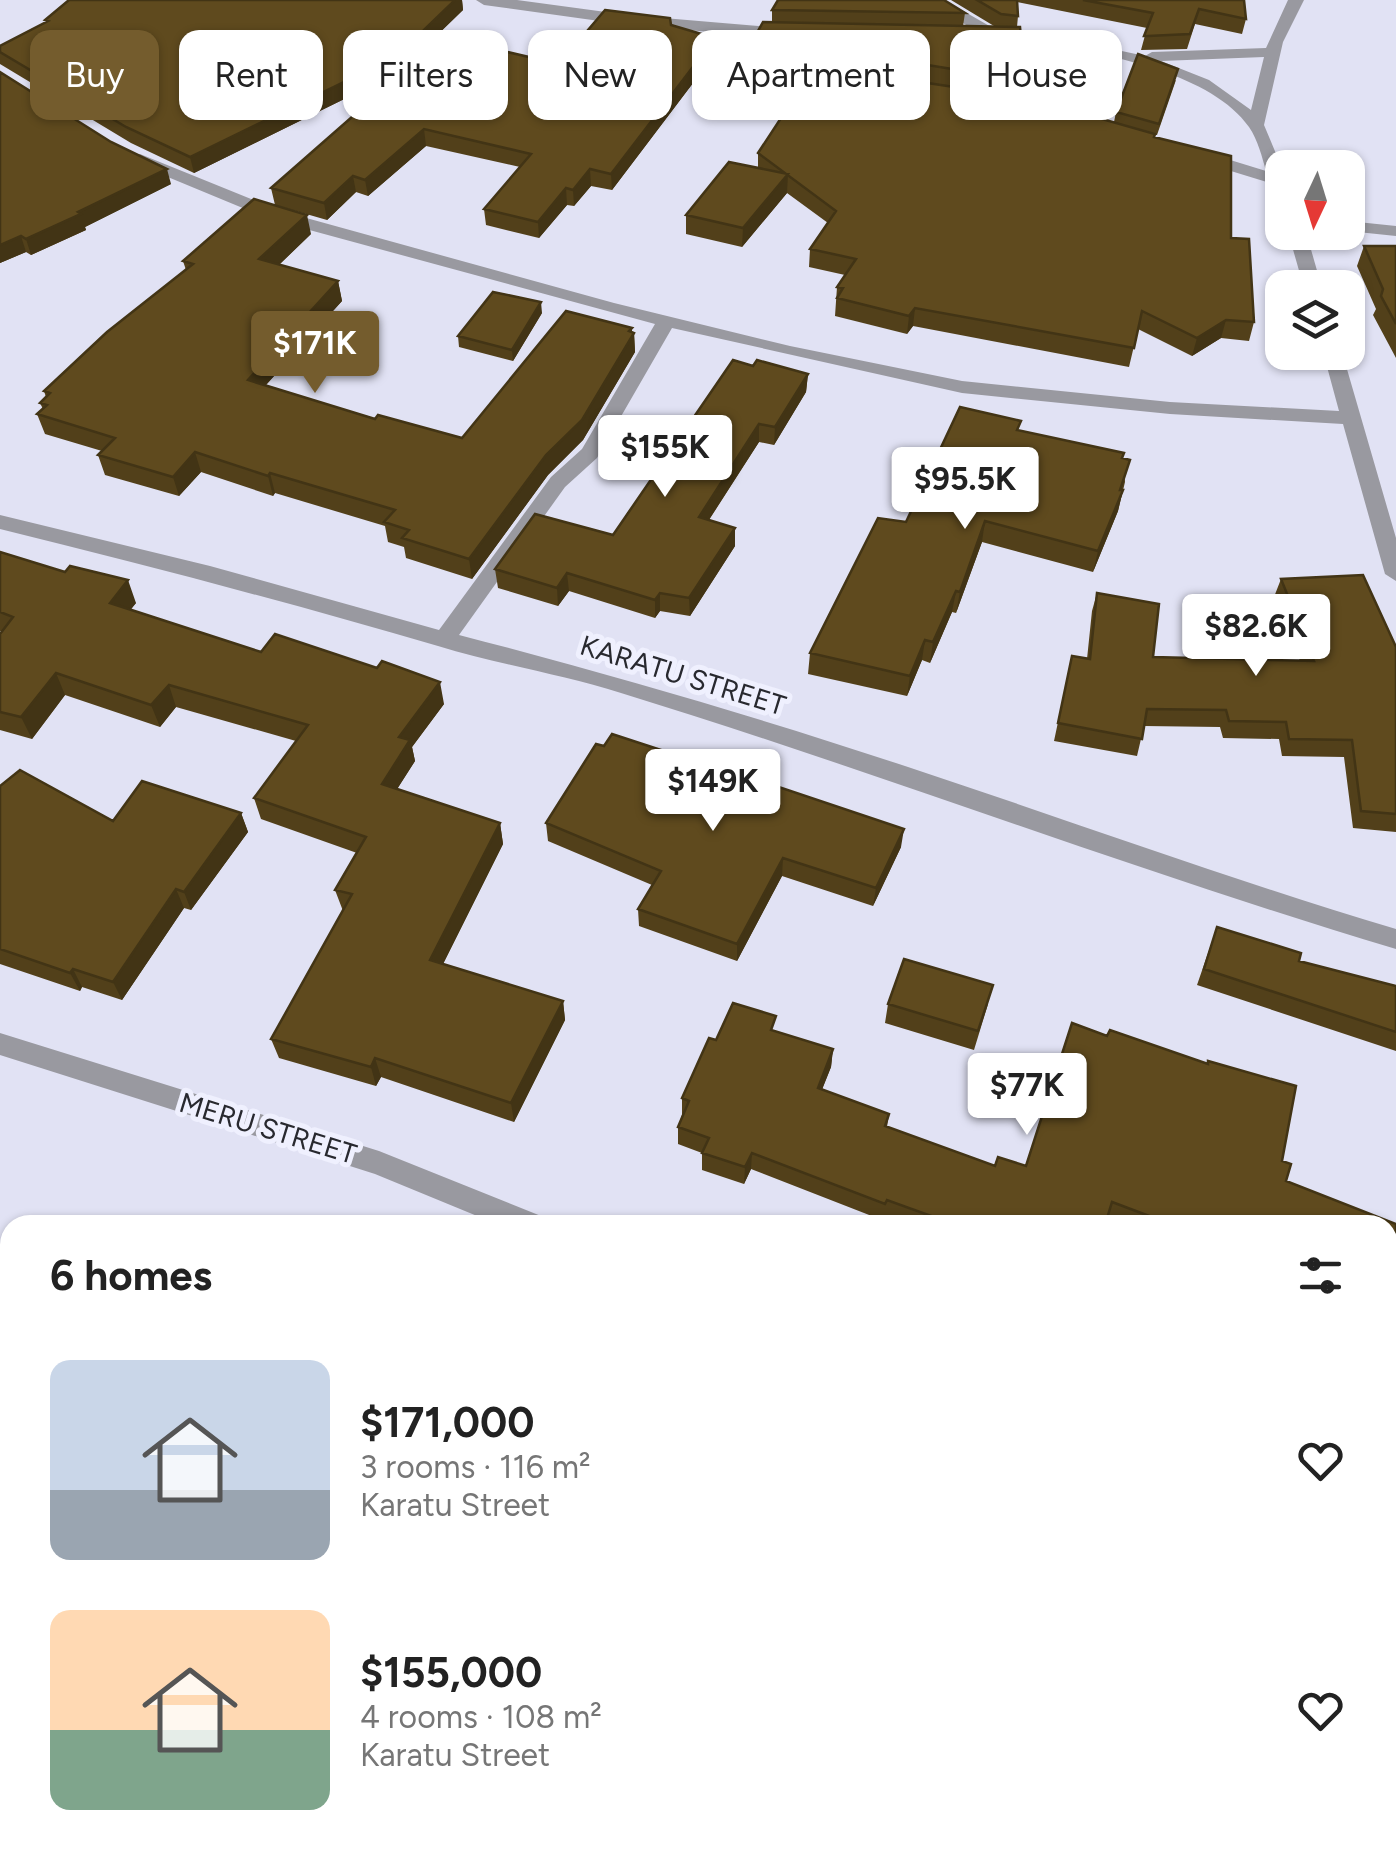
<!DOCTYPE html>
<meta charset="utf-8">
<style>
:root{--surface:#fff;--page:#f6f6f6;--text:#222;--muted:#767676;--accent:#745c2d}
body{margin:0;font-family:Figtree,sans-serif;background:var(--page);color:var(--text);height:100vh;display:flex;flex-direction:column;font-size:38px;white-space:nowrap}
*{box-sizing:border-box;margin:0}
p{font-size:32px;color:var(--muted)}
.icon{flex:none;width:55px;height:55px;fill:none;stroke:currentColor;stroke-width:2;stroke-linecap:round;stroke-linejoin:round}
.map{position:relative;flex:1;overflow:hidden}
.drawer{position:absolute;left:0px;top:1215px;width:1398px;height:642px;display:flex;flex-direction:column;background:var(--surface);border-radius:30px 30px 0 0;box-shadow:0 2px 8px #0004}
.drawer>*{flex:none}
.top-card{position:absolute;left:30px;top:30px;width:1338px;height:90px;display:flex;gap:20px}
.needle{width:65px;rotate:184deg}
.tools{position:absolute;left:1265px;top:150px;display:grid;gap:20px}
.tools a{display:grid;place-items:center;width:100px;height:100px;border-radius:20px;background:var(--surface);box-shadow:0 2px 8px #0004;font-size:50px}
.price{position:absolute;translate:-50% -85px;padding:0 22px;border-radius:10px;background:#fff;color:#222;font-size:32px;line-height:65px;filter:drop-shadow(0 2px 5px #0008)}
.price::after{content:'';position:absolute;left:50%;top:60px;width:30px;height:22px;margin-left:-15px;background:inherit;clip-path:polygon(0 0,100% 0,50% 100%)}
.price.on{background:var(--accent);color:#fff}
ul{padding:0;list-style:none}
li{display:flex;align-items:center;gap:30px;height:250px;padding:0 50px}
li span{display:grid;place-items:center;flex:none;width:280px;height:200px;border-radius:20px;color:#555}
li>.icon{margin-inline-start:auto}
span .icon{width:120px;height:120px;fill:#fffc;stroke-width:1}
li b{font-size:42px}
h2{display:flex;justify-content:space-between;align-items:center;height:120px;padding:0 50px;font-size:42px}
.tag{padding:0 35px;border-radius:20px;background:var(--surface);box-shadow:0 2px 8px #0004;font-size:35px;line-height:90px}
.tag.on{background:var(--accent);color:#fff}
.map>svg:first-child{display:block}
</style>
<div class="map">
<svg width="1396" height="1857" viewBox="0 0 1396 1857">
<rect width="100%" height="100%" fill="#e1e2f4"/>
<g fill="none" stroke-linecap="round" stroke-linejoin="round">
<path fill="#9999a0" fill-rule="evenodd" d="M476,0H517L628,15L792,29L800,34L792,39L628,25L484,5Z
M925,0H944L1000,32L1052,36L1145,56L1152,52L1266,48L1288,0H1304L1283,42L1264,125L1282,168V198L1276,197L1270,183L1195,160L1193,156L1201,151L1266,171C1262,157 1258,140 1249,127C1213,75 1111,54 1051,46C1028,43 1004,44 982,39L981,34ZM1264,57L1251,110L1209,80L1161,61Z
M685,33L782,62L784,65L776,70L680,41L677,38Z
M140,154L281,211L614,303L790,346L962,381L1170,402L1339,411L1323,352H1342L1396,538V581L1385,574L1343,424L1170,414L962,393L672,328L597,458L565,487L459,635C610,674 760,718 908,767C1071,821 1232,880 1396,929V949C1135,871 881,773 621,693C561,674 497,664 438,646C294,604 147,565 0,529V515L210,566L439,630L551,477L582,449L655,324L269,219L134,163L132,159Z
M1348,221L1396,226V236L1348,231Z
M1288,232H1306L1322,288H1304Z
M0,1033L379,1151L541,1216L545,1225H499L375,1174L0,1055Z
M1388,1505L1396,1508V1540L1388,1536Z
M768,1848H805L802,1857H765Z"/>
</g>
<path fill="#52401a" d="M69,0H462L463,10L399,72L194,173L131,143L0,64V46L46,22L45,20Z
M951,0H1244L1246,19L1242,34L1195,24L1187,49L1141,50L1147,28L1017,2L1018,16L1017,27L1025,81L1022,100L1026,105L1114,122L1116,112L1176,80L1157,135H1155L1154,137L1231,238L1254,322L1249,341L1221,338L1192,356L1138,329L1129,367L913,326L907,334L835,316L837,287L845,275L809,267L810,249L828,223L787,193L742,247L686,234V215L758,168V153L793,99L736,88L737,70L758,50V31L772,22V10L965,13L963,26H994Z
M671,25L715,54L612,190L591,186L574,206L567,205L539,238L486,225L484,209L520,167L426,146L368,196L356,192L327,220L275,205L271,188L559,64Z
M0,72L171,184L85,227L86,230L31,255L26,252L0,263Z
M311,234L279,265L338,281L342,301L266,385L375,419L462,438L632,332L634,333L635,352L583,440L548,475L472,579L406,558L404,547L388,542L385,526L275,493L273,496L201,472L179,496L105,475L98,455L102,451L45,434L37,414L43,409L40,403L46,397L44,391L186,270L183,261Z
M1364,246H1396V358L1373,315L1376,309L1357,266Z
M542,313L513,361L459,347L458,336Z
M753,366L808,374L806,392L774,445L759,442L709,520L735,546L690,616L660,611L655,618L569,591L558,606L498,588L495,569L613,535Z
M1019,430L1123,459L1125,482L1118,511L1093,572L982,542L956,613L952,612L930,663L922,660L907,696L808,674L810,653L906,522Z
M0,552L136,603L130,609L261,652L444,704L412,747L415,761L397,789L500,823L503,844L443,964L563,1001L565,1020L514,1122L381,1077L376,1086L279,1058L271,1039L343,911L335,890L357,853L261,819L254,798L296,741L176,707L160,727L65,695L32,739L0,730V634L2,632L0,631Z
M1281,579L1396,647V832L1353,828L1344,757L1282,756L1279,739L1223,738L1220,727L1144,726L1137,756L1054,741L1072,656L1087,659L1092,611L1097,593L1153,657L1300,661L1274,597Z
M604,746L664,761L901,847L873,906L782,876L737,961L639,926L638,909L652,885L548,841L546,823Z
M0,786L113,821L241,813L248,832L191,910L184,908L122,1000L82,987L80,991L0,964Z
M1217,927L1299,961L1396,986V1051L1197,985Z
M888,1004H988L974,1050L885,1023Z
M775,1031L833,1049L831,1067L822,1089L889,1114L887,1127L995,1166L1282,1161L1286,1181L1396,1224V1303L1388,1300V1225H1122L1107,1219L1105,1225H908L884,1216L882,1220L751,1169L744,1184L702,1170V1153L678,1144V1127L682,1115V1098L716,1040Z
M1396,1611V1857H1326L1328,1848H1388V1742L1396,1673L1388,1670L1394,1613Z"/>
<path fill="#423415" d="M455,0H462L463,10L399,72L194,173L190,157Z
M715,38V54L612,190L611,174Z
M424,129L426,146L368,196L365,180Z
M167,169L171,184L85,227L86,230L31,255L26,239Z
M590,169L591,186L574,206L573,190Z
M788,174L787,193L742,247L743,228Z
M353,176L356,192L327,220L324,203Z
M566,188L567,205L539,238L538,222Z
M307,215L311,234L264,279L259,259Z
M21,236L26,252L0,263V245Z
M338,281L342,301L253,399L248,380Z
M541,302L542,313L513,361L512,350Z
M915,308L913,326L907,334L909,316Z
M1226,320L1221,338L1192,356L1197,338Z
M632,328V336L634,333L635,352L583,440L548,475L472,579L469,559Z
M808,374L806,392L774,445L775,427Z
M759,424V442L699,535V517Z
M195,452L201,472L179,496L173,477Z
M270,473L275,493L273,496L268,476Z
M1123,490L1118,511L1093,572L1098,551Z
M985,521L982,542L956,613L960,592Z
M735,528V546L690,616L689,598Z
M567,573L569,591L558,606L557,588Z
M128,580L136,603L119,625L110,603Z
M956,591L952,612L930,663L933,642Z
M660,593V611L655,618V600Z
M925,640L922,660L907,696L910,676Z
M56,673L65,695L32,739L21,717Z
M440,682L444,704L412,747L415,761L387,805L382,784L399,737Z
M169,685L176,707L160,727L151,705Z
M241,813L248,832L191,910L184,892Z
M500,823L503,844L435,980L430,960Z
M904,829L901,847L873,906L876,888Z
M783,858L782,876L737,961V944Z
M176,889L184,908L122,1000L113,982Z
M73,969L82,987L80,991L70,973Z
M563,1001L565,1020L514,1122L511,1103Z
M833,1049L831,1067L816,1105L818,1088Z
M375,1058L381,1077L376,1086L371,1067Z
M752,1153L751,1169L744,1184L745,1167Z"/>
<path fill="#5f4a1e" stroke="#423415" stroke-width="2.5" d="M69,0H455L397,56L190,157L126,127L0,52V46L48,21L45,20Z
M778,0H944L965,13L772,10Z
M977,0H1017L1018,16L1001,14Z
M1083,0H1244L1246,19L1199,9L1190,34L1148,36H1144L1153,13Z
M605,10L670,18L671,25L715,38L611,174L590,169L573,190L566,188L538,222L484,209L531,154L424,129L365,180L353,176L324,203L271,188L443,37L559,64Z
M763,22L1020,27L1025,81L811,46L758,31Z
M750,47L807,65L981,91L1026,101V105L1088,115L1155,134L1154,137L1231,156V238L1249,239L1254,322L1226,320L1197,338L1142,311L1134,348L915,308L909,316L837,298L843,288L837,287L856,259L810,249L836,211L758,153L804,83L737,70Z
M1138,54L1178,69L1159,124L1116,112Z
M0,72L111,142L167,169L78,212L81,214L26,239L21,236L0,245Z
M729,162L788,174L743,228L686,215Z
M254,199L307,215L259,259L338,281L248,380L375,419L378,415L462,438L566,311L632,328L629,331L634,333L582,420L546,455L469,559L402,538L409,530L384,522L395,510L270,473L268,476L195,452L173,477L98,455L115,438L37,414L47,405L40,403L50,393L44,391L107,332L193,264L183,261Z
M1364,246H1396V324L1381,296L1383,289Z
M493,292L541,302L512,350L458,336Z
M733,360L753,366L757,360L808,374L775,427L759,424L699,517L735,528L689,598L660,593L655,600L567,573L557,588L495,569L535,514L613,535Z
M960,407L1021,421L1017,430L1124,453L1122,458L1130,460L1120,490H1123L1098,551L985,521L960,592L956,591L933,642L925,640L910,676L810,653L878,518L906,522Z
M0,552L65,572L70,566L128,580L110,603L261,652L275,634L377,668L382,661L440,682L399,737L410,740L382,784L500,823L430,960L563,1001L511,1103L375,1058L371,1067L271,1039L352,894L335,890L366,837L254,798L308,725L169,685L151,705L56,673L21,717L0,712V634L13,617L0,612Z
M1363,575L1396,647V814L1361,811L1352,740L1289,739L1286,722L1229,721L1226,710L1147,709L1142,739L1058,723L1072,656L1090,659L1097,593L1159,604L1153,657L1314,661L1281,579Z
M612,734L664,751L659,760L763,788L773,785L904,829L876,888L783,858L737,944L638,909L661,871L546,823L596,744L604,746Z
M20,770L113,821L142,781L241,813L184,892L176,889L113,982L73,969L70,973L0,949V786Z
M1217,927L1301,953L1299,961L1396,986V1032L1204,969Z
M904,959L993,985L978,1031L888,1004Z
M733,1003L776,1016L771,1030L833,1049L818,1088L889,1114L885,1126L995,1166L998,1157L1026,1166L1072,1023L1107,1036L1110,1030L1208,1064V1061L1296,1086L1282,1161L1291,1164L1286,1181L1396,1224V1283L1388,1280V1225H1173L1112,1202L1105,1225H956L887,1200L885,1204L752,1153L745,1167L702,1153L709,1138L678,1127L689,1101L682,1098L709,1038L716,1040Z
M1388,1777L1396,1781V1857H1338L1340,1848H1388Z
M119,1848H573L580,1857H124Z"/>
<g text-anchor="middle" stroke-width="10" stroke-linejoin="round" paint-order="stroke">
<g font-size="28" fill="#28292f" stroke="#eff0fe">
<text transform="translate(683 675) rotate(17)" y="10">KARATU STREET</text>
<text transform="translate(268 1128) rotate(17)" y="10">MERU STREET</text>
</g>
</g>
</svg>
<div class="tools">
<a><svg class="needle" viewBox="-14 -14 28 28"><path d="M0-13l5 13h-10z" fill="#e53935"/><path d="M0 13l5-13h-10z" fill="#767676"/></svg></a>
<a><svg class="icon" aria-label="layers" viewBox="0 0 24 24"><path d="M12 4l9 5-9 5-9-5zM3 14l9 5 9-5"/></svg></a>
</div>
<b class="price on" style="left:315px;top:396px">$171K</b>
<b class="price" style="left:665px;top:500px">$155K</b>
<b class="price" style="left:965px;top:532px">$95.5K</b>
<b class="price" style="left:1256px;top:679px">$82.6K</b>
<b class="price" style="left:713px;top:834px">$149K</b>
<b class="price" style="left:1027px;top:1138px">$77K</b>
<div class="top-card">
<a class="tag on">Buy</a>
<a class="tag">Rent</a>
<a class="tag">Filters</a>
<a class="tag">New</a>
<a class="tag">Apartment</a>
<a class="tag">House</a>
</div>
<section class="drawer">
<h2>6 homes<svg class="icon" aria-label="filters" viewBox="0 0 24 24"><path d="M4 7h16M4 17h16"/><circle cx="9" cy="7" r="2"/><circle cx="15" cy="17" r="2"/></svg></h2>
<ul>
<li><span style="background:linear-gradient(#c9d6e8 65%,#9aa5b1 0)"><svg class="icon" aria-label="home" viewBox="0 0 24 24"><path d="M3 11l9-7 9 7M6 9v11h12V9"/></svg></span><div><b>$171,000</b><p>3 rooms · 116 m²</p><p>Karatu Street</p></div><svg class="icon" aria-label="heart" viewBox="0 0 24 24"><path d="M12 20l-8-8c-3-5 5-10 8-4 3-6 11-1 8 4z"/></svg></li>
<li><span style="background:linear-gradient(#ffd9b3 60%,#7fa58c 0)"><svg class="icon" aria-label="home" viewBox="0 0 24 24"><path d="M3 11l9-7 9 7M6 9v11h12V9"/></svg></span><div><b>$155,000</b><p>4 rooms · 108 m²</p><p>Karatu Street</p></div><svg class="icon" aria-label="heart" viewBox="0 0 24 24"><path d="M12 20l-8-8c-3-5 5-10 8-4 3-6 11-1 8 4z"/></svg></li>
</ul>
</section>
</div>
